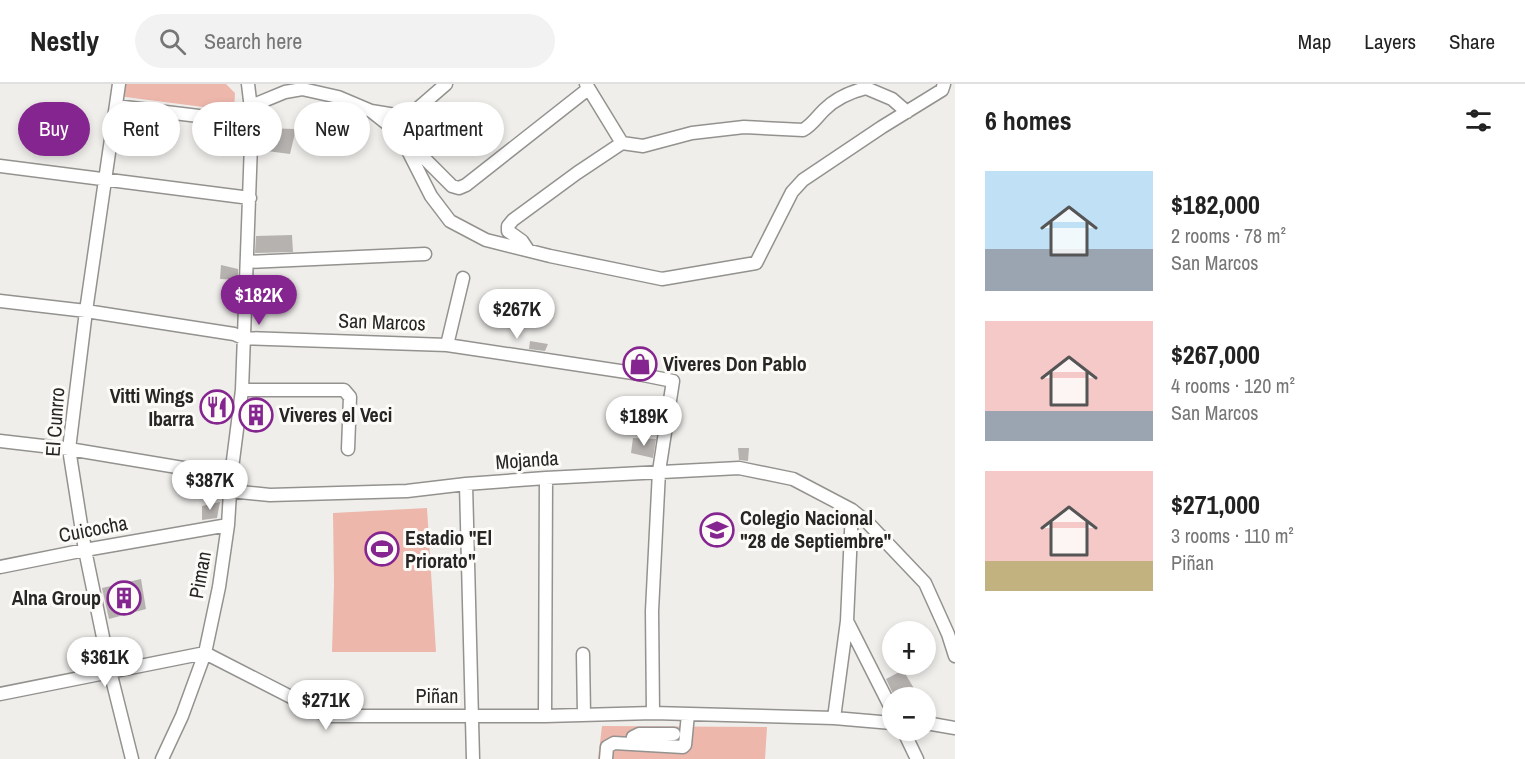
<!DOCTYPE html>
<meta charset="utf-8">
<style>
:root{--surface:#fff;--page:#f2f2f2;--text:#222;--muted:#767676;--line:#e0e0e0;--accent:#85258f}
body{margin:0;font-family:"Archivo Narrow",sans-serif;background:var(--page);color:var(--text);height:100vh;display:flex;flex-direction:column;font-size:22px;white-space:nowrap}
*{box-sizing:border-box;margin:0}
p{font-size:20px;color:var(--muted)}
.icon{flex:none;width:33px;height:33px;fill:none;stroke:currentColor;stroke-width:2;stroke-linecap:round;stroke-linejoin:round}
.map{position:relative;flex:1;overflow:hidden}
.details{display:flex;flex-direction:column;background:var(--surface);width:570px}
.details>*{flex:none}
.banner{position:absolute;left:18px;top:18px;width:570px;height:54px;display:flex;gap:12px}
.fabs{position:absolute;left:882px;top:537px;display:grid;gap:12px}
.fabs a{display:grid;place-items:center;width:54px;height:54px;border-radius:50%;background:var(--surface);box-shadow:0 3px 9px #0003;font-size:30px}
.price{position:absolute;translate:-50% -51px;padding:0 14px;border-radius:21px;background:#fff;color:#222;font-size:20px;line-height:39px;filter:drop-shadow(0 2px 3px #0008)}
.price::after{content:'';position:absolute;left:50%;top:36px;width:18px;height:14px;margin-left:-9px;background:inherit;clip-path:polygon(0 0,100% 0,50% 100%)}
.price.on{background:var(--accent);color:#fff}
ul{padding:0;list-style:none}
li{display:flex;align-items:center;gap:18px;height:150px;padding:0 30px}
li span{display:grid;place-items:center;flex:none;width:168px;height:120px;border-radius:0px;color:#555}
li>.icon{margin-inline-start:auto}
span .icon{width:72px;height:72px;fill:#fffc;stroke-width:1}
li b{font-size:26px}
h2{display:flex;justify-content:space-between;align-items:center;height:72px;padding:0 30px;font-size:26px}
.tag{padding:0 21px;border-radius:27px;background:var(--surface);box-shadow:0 3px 9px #0003;font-size:21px;line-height:54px}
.tag.on{background:var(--accent);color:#fff}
header{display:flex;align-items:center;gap:36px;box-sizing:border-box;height:84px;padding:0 30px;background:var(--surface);border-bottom:2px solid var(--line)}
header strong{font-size:28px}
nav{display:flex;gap:33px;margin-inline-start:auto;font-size:21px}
.search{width:420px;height:54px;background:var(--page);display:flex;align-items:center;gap:15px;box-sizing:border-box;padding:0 21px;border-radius:33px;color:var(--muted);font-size:22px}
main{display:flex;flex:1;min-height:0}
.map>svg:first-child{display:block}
</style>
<header>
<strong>Nestly</strong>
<div class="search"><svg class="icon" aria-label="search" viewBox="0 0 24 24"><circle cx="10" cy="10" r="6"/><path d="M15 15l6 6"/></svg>Search here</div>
<nav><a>Map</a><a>Layers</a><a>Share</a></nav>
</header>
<main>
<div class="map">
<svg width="955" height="675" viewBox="0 0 955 675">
<rect width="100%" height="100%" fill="#f0eeeb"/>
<path fill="#edb7ac" d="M120,0H226L235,9L234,27L118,12Z
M427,424L436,568H332L334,501L333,429Z
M602,642L767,643L765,675H598Z"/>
<path fill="#b6b2b0" d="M260,44L296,45L290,70L259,66Z
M292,151L293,168L255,169L256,152Z
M221,181L238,185V196L220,195Z
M530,257L548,260L545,267L529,265Z
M206,309L227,313L229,335L206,332Z
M248,323L268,324L267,341L246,338Z
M633,354L656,355L653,374L631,369Z
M738,364H749L748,377L739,376Z
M220,418L217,434L202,436V422Z
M141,495L146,525L109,535L102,504Z
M903,586L915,606L901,614H895L886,595Z"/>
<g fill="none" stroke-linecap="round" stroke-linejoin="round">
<defs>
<path id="minor" d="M119,0L86,227L69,365L85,466L110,587L132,675
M586,0L622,59L643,62L692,49L744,43L803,46C812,41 816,34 824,26C835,15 850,8 866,4L892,15L907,28
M116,22L240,37L252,33
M251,22L285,8L302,5L338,13L371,27L408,33L446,0
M371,27L399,49L452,102L459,104L466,101L588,5
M399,49L431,112L450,137L486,156L550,172L662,195L756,179L792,108L803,96L882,43L942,6L944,0
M0,82L250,114
M528,166L522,157L508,147V142L513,136L577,89L622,59
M247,178L425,170
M0,217L86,227L234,250L243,254L447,261L633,289L673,297L659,387L652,527L653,629
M447,261L463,194
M242,306H344L350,313L348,365
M0,357L69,365L231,392
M466,400L473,675
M230,407L270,411L407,407L466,400L546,394L739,384L793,395L852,426L868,439L925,499L948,550L955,572
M852,426L847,537L892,626
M0,483L85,466L228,441
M583,570L584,631
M0,610L205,569L328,632H545L653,629L834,634L892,639
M545,632L546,394
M834,634L847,537
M926,639L955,644
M903,646L917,675
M632,659L633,653L639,650H674
M162,675L182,632L205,569L219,503L228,441L231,392L242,306L252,33L248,0
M606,675L607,663L614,659L683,663L685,661L688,630"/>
</defs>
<use href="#minor" stroke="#94928f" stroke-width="15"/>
<use href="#minor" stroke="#fff" stroke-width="12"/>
</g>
<defs>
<symbol id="shop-ring" viewBox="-11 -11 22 22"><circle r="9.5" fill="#fdfbf8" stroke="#85258f" stroke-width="1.5"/><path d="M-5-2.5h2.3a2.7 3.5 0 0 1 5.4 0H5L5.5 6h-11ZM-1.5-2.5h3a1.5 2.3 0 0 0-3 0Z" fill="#85258f"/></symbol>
<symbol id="restaurant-ring" viewBox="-11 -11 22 22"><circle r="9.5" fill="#fdfbf8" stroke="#85258f" stroke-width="1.5"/><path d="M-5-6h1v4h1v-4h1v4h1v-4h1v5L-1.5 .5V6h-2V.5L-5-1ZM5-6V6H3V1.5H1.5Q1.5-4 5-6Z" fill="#85258f"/></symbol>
<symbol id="building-ring" viewBox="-11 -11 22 22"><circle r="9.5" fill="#fdfbf8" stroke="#85258f" stroke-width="1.5"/><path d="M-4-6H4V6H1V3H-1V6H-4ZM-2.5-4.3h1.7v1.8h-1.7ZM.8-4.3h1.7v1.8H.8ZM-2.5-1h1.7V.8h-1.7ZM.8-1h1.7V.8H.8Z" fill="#85258f"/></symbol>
<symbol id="school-ring" viewBox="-11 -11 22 22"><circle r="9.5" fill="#fdfbf8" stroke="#85258f" stroke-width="1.5"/><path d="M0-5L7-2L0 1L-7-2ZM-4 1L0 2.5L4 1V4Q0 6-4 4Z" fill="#85258f"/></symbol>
<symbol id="stadium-ring" viewBox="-11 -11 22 22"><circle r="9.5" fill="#fdfbf8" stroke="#85258f" stroke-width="1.5"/><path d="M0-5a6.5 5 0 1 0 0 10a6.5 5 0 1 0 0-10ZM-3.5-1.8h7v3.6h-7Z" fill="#85258f"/></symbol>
</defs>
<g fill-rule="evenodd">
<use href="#shop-ring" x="621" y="261" width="38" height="38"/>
<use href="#restaurant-ring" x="198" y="304" width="38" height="38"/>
<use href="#building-ring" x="237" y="312" width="38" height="38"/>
<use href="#school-ring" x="698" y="427" width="38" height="38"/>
<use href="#stadium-ring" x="363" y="446" width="38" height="38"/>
<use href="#building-ring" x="105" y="495" width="38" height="38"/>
</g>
<g text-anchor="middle" stroke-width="6" stroke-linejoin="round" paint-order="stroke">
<g font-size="20" fill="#272625" stroke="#fdfbf8">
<text transform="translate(382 238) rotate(2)" y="7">San Marcos</text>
<text transform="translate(55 338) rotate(-86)" y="7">El Cunrro</text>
<text transform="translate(527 376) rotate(-4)" y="7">Mojanda</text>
<text transform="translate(93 445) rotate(-11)" y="7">Cuicocha</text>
<text transform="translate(200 491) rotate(-80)" y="7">Piman</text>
<text x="437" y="619">Piñan</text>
</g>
<g font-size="20" font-weight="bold" fill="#272625" stroke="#fdfbf8" text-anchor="start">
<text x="663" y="287">Viveres Don Pablo</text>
<text x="194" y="319" text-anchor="end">Vitti Wings<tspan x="194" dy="23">Ibarra</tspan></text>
<text x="279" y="338">Viveres el Veci</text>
<text x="740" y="441">Colegio Nacional<tspan x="740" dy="23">"28 de Septiembre"</tspan></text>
<text x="405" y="461">Estadio "El<tspan x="405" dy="23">Priorato"</tspan></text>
<text x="101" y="521" text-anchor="end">Alna Group</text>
</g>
</g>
</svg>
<div class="fabs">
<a>+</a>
<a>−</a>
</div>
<b class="price on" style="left:259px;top:242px">$182K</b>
<b class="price" style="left:517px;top:256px">$267K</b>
<b class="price" style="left:644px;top:363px">$189K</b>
<b class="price" style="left:210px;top:427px">$387K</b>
<b class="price" style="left:105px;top:604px">$361K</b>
<b class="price" style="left:326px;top:647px">$271K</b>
<div class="banner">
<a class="tag on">Buy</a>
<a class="tag">Rent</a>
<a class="tag">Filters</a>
<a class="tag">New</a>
<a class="tag">Apartment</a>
</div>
</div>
<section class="details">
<h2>6 homes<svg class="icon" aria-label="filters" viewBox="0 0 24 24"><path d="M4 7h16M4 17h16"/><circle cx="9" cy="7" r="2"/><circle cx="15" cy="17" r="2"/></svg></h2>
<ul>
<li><span style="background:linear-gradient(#bfe0f5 65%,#9aa5b1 0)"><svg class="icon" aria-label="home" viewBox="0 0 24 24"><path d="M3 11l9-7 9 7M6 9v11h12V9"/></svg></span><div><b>$182,000</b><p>2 rooms · 78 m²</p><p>San Marcos</p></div></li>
<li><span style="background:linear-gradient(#f6c9c9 75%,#9aa5b1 0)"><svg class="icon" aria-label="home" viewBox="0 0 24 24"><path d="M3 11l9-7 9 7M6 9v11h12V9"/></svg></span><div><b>$267,000</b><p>4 rooms · 120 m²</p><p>San Marcos</p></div></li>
<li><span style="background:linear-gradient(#f6c9c9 75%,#c2b280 0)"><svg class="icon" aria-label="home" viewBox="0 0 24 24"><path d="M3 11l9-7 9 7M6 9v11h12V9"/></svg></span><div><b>$271,000</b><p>3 rooms · 110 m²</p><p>Piñan</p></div></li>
</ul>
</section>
</main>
